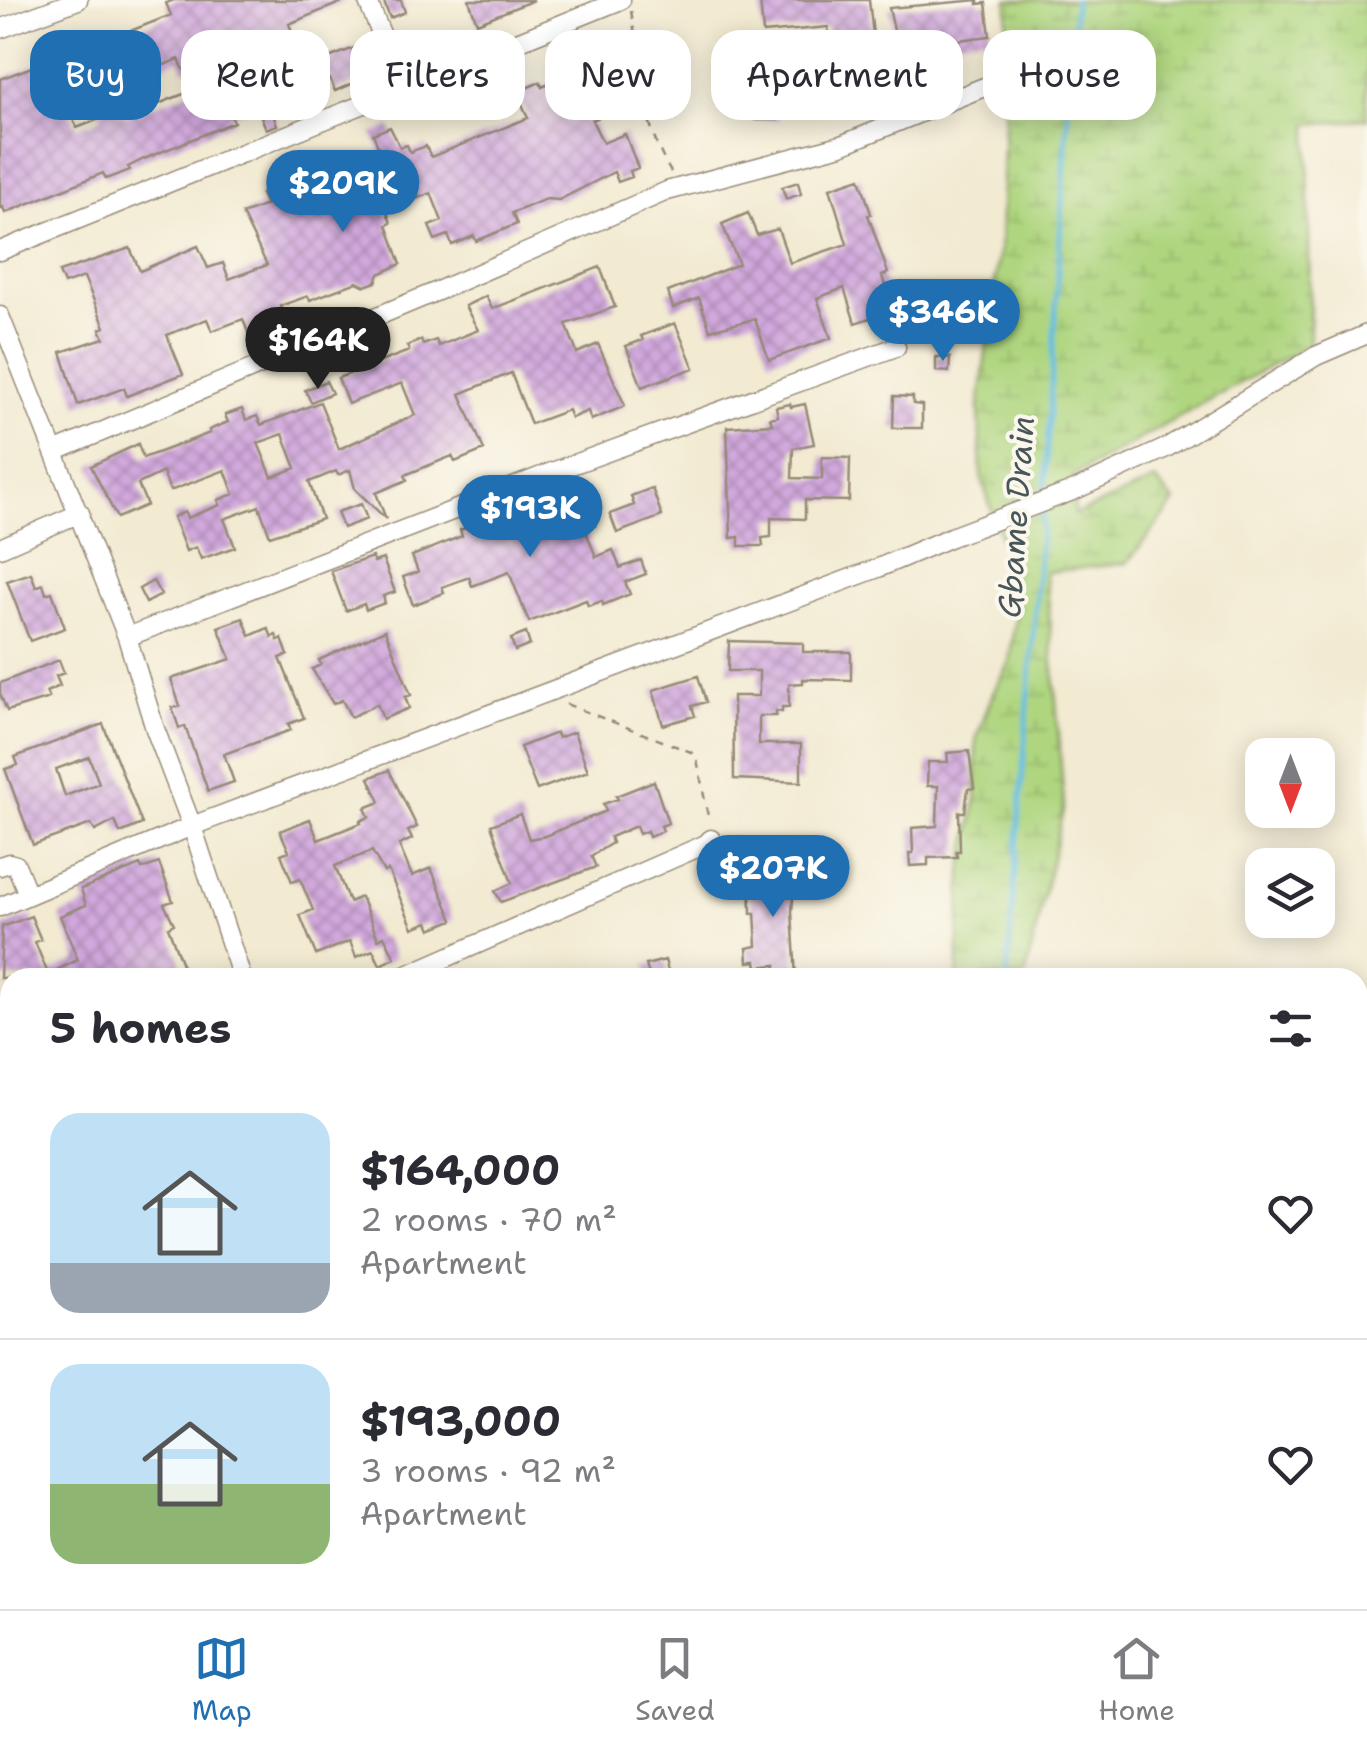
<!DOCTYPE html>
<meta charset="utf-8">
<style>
:root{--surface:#fff;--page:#f7f7f7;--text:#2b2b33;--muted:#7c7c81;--line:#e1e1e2;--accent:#1f6fb2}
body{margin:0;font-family:"Shantell Sans",sans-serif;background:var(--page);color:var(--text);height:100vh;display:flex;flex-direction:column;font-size:38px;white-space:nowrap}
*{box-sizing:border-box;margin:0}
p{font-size:32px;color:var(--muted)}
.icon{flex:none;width:55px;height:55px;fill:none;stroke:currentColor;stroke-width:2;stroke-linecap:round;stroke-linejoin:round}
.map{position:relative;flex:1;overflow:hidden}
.side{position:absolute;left:0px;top:968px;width:1368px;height:642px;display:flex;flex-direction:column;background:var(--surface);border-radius:30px 30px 0 0;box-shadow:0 5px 25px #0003}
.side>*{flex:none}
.top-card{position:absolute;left:30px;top:30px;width:1308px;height:90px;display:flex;gap:20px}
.needle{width:65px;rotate:180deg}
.buttons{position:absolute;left:1245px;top:738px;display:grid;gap:20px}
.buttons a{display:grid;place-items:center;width:90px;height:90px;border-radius:20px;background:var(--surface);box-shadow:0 5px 25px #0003;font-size:50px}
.price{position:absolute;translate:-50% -85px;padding:0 22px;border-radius:35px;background:var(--accent);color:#fff;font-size:32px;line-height:65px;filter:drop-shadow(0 2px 5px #0008)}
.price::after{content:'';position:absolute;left:50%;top:60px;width:30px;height:22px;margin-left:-15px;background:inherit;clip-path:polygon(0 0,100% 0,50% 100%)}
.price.current{background:#222;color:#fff}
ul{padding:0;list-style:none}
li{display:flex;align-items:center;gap:30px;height:250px;padding:0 50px}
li+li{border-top:2px solid var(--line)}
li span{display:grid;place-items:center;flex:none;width:280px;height:200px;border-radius:30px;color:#555}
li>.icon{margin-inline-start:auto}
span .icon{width:120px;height:120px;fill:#fffc;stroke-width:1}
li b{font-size:42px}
h2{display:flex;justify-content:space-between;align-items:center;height:120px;padding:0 50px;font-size:42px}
.tag{padding:0 35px;border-radius:30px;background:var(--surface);box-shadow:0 5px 25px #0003;font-size:35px;line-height:90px}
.tag.current{background:var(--accent);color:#fff}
.tabs{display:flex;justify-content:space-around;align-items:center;height:140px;border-top:2px solid var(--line);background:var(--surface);font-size:28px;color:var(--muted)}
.tabs a{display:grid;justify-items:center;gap:5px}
.tabs .current{color:var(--accent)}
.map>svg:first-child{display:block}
</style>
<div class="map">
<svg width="1367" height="1609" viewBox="0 0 1367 1609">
<defs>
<pattern id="wetland-marsh" width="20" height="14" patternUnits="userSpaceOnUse" patternTransform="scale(2.5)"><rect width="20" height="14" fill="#afd67f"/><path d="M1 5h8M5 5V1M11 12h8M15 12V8" fill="none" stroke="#97b86d"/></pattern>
<pattern id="building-cross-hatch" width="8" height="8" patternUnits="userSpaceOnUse" patternTransform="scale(2.5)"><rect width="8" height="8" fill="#d2a9de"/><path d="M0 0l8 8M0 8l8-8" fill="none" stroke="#ac8ab3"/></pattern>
</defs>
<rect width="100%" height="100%" fill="#fbf7ec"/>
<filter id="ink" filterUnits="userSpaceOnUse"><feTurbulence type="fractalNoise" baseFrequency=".01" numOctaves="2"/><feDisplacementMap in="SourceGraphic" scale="20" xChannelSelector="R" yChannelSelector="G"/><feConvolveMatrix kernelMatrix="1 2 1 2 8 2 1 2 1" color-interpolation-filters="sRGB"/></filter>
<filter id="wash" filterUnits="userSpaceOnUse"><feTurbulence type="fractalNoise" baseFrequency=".0048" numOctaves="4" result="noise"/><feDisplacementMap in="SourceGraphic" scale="40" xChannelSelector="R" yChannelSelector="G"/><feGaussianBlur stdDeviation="2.25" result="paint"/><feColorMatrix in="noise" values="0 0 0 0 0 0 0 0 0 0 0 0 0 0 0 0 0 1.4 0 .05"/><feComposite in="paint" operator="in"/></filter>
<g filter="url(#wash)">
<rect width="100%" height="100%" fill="#f2ead1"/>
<path fill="url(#wetland-marsh)" stroke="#75804e" stroke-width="2.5" d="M1008,0H1367V119L1308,124L1310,344L1073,476L1075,515L1155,480L1175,502L1127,563L1046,572L1064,806L1025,977L957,978L962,873L976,802V740L993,693L1009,662L1017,608L1009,565L981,476L979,406L1000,244Z
M1358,1362L1367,1364V1478L1358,1483Z
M763,1600H1104L1083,1609H766Z"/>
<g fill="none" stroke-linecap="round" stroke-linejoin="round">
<path stroke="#66bee3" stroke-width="5" d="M1044,496L1075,0
M1007,978L1043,507"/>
</g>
<g id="blocks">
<path fill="url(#building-cross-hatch)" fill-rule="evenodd" d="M174,0H347L289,24L306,67L356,47L368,77L335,91L330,79L268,102L277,125L266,129L257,106L231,115L234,122L144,159L128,167L130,170L106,179L103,173L5,213L3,207L0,208V79L71,52L69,47L102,34L105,41L171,15L166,3ZM247,45L257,71L205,89L204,86L125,117L116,92L123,89L120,82L179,59L184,70ZM85,81L102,118L77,128L59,91Z
M383,0H401L405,12L390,18Z
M469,0H534L477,23Z
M760,0H869L877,69L821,78L823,100L804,102V92L778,94V120H755L753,61L831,55L828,27L763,33Z
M978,0V4L986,3L990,36L951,41V37L911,42V46L898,48L889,8Z
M594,65L613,111L592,120L603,143L625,134L638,168L630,171L632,177L618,182L614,172L559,200L546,199L512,213L517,224L476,241L474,236L452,245L448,235L435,240L429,226L442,221L431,193L386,210L391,223L387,225L401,264L379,274L376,282L365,286L357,282L310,300L308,296L280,306L285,318L268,324L270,331L250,338L243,319L212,331L207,319L167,335L183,374L127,396L124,388L78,405L61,352L104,338L100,329L105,327L84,277L64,284L59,272L130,248L140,271L198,246L208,268L223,263L229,279L267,265L242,214L266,205L261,194L296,180L298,183L306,180L319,213L380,188L375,175L387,170L373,134L390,127L400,147L407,145L410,152L426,146L431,157L528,118L517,92L540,82L542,87Z
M860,178L871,214L868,215L888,273L882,276L888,295L884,297L888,312L855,323L844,288L817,298L831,338L769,360L755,319L710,330L699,298L673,308L668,292L739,264L722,224L748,213L757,235L778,229L790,263L847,244L830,188Z
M798,182L801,194L786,199L782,187Z
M600,267L615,307L566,324L577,353L598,344L625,406L591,420L588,411L571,418L568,410L531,424L511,373L460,394L484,450L455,462L452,456L405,475L407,480L376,493L386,519L355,489L350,470L338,475L336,471L309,482L322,519L270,536L259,506L224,519L235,547L201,559L196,547L186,551L173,517L185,512L187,518L220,505L218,500L234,494L225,470L170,491L163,472L138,484L147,505L117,518L91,466L138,444L143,458L165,450L210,433L209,430L228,422L225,415L242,409L246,420L257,416L261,425L320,402L339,449L415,415L402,383L348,404L338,378L409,351L407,346L421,340L423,345L436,340L439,346L478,330L465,306L486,296L492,309ZM283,434L296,468L272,477L258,443Z
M675,323L694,368L642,387L626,346L643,340L641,336Z
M936,357L950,358L949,372L936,371Z
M326,381L332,393L311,402L305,390Z
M894,396L913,397V404L922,405V428H893Z
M790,404L791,407L805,404L814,444L793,448L792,478L822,479V457L850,458L849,501L805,500V519L771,518V537L762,538L763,546H739V537L731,538L727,427L772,424L770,418L778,416L776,407Z
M568,484L576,504L585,501L595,526L585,529L596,557L613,550L620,568L641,560L646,574L625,582L630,594L603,605L602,601L588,606L586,600L529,622L509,572L472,586L469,577L442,587L444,593L413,605L403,577L418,572L412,556L462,536L460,530L487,520L490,526L510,520L513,529L538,519L530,498Z
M652,488L662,516L617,533L610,514L634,505L631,496Z
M361,504L367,519L343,528L337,512Z
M372,557L374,562L383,559L395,592L383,596L385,603L366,610L364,604L346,611L331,571Z
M31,573L36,587L43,584L46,594L52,592L65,628L30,641L7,581Z
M153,581L161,595L146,603L139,589Z
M243,618L250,636L268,628L272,637L276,635L278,640L282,639L288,655L280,658L304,718L288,724L291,730L224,754L234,782L208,791L185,726L179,728L172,708L180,706L171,679L231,659L218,627Z
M385,630L411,695L405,697L409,708L383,719L377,704L351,717L342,700L333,704L312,669L321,665L319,660Z
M526,633L530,645L515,651L511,639Z
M729,641L803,643V652H851V680L803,679V683L789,684V707H782V712L776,711V716H759V744H801V782L734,779L733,696H759V671H728Z
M59,660L64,673L56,676L60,686L46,692L49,698L7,711L0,694V683Z
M698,676L706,702L692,706L695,716L663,725L653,690Z
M103,724L142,824L120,833L115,821L95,831L91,824L33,845L5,769L18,765L15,757ZM89,757L99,783L65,796L56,769Z
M574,732L588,771L537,790L520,747L556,733L558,738Z
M969,751L974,788L968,789L965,812H959L960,851H956L957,857L928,858V865L910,866L909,853H913L912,828L937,826L938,786H927L928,762H948L947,753Z
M389,770L417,827L408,831L412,839L399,845L412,876L431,868L453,920L431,929L428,922L413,928L388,870L384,872L372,851L335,866L349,902L361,897L378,939L384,936L395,958L380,965L373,950L356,957L350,941L316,955L300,915L313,910L300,879L292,882L281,854L289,851L280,831L310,819L318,840L361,823L360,821L369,817L365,808L380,802L369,778Z
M654,781L668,823L661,826L663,831L649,837L647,831L639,834L636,826L610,837L612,843L591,856L596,867L501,902L495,891L512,883L491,825L520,814L529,839L545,836L606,811L603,804L618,799L616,796Z
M159,863L173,901L164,904L174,924L168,927L187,978H0L2,927L31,916L41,940L35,942L48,974L78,960L60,916L86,905L81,889L140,865L142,869Z
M789,867V876H792L794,883L792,912L796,978H775L776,965L757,967L756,961L748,962L747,948L757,946L755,913H751L750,868Z
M665,960L670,978H650L646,965Z
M0,1571L10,1600L17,1609H0Z"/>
</g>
</g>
<g filter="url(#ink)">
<use href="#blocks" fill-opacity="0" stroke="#968a78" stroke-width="2.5"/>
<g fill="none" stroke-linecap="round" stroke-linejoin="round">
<defs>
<path id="minor" d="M367,0L404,88
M0,29L78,0
M0,251L621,0
M0,316L127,637L155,729L192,826L242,978
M56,451L440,290L667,191L841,145L984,87
M0,548L80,513
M127,637L552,472L896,347
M0,866L9,863L16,865L28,894
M0,907L192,826L878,568L951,537L1075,490L1166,448L1316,356L1367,334
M400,978L706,844L711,839
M0,1187L10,1183
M1358,1229H1367
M0,1403L10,1399
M0,1451L10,1474
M0,1517L10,1513
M62,1600L65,1609
M491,1600L496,1609
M334,1609L355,1600"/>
<path id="highway" d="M1358,1492L1367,1487
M1358,1551L1367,1546
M1103,1609L1123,1600
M1236,1609L1255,1600"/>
</defs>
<use href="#minor" stroke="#968a78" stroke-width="21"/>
<use href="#highway" stroke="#968a78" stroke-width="31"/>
<path stroke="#968a78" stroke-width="2.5" stroke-dasharray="8 8" stroke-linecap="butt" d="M631,11C641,65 641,125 671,172
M566,704L691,752L697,759L709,822"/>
<use href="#minor" stroke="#fff" stroke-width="18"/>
<use href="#highway" stroke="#f9bc8a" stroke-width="28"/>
</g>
</g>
<g text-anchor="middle" stroke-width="8" stroke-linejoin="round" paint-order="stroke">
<g font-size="32" font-style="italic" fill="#485659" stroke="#fbf7ec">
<text transform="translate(1016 517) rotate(-86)" y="11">Gbame Drain</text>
</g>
</g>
</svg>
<div class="buttons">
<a><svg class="needle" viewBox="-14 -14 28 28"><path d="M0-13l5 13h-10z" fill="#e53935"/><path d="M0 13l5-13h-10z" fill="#7c7c81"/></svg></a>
<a><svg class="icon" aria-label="layers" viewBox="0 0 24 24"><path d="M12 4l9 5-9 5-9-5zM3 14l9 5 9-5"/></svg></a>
</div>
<b class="price" style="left:343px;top:235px">$209K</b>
<b class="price" style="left:943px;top:364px">$346K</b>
<b class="price current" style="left:318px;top:392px">$164K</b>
<b class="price" style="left:530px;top:560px">$193K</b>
<b class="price" style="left:773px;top:920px">$207K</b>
<div class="top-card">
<a class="tag current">Buy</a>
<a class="tag">Rent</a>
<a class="tag">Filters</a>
<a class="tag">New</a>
<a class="tag">Apartment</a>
<a class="tag">House</a>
</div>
<section class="side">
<h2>5 homes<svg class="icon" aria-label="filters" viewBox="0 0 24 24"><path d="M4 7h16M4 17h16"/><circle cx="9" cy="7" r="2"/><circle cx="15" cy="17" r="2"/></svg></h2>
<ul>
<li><span style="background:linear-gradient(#bfe0f5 75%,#9aa5b1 0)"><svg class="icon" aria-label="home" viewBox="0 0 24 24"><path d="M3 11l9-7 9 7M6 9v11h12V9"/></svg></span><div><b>$164,000</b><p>2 rooms · 70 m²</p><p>Apartment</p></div><svg class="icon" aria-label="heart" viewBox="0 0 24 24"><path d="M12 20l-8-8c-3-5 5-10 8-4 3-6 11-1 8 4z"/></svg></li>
<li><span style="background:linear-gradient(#bfe0f5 60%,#8fb573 0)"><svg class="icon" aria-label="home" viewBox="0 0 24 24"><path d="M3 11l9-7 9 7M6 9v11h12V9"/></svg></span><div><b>$193,000</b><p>3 rooms · 92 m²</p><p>Apartment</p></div><svg class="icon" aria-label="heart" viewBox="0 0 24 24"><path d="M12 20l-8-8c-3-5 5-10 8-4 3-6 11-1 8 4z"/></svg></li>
</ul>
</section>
</div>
<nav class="tabs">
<a class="current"><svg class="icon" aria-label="map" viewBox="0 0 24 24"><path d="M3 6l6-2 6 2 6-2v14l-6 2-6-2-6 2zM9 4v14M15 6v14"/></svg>Map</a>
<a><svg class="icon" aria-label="saved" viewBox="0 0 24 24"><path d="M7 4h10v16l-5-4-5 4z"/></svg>Saved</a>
<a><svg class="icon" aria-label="home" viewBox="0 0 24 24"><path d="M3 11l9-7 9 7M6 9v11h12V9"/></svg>Home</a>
</nav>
